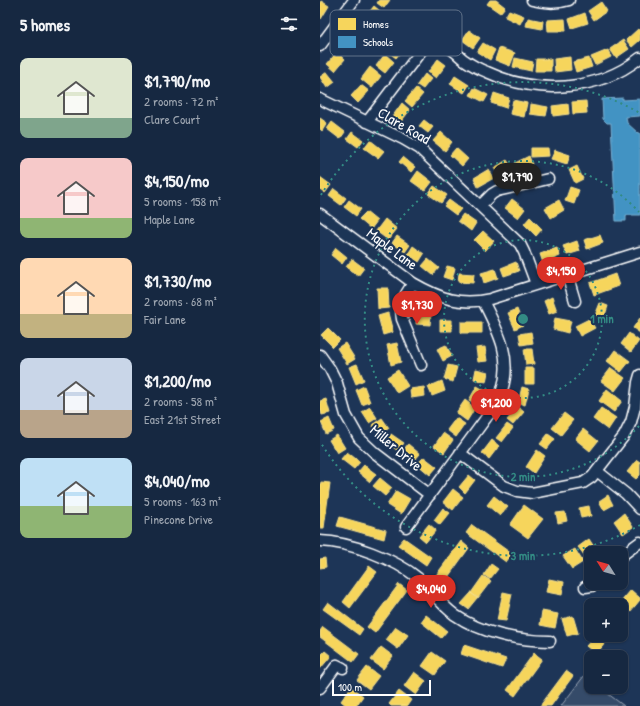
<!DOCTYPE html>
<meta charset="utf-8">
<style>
:root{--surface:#162841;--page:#1f3048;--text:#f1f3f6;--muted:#9ea6b1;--line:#35445a;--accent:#d93025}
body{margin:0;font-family:"Patrick Hand",sans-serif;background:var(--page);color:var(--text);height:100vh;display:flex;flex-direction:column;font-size:15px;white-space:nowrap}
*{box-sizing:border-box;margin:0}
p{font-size:13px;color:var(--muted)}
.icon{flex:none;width:22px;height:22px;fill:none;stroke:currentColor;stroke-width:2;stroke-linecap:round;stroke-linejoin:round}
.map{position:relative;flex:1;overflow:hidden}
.side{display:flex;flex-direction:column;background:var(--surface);width:320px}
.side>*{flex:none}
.needle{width:26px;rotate:307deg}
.fabs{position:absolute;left:264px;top:546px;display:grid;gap:8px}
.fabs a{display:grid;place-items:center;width:44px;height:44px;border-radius:8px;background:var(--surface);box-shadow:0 1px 3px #0004,0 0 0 1px var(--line);font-size:20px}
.scale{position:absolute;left:12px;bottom:10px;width:99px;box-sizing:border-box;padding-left:4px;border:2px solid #fff;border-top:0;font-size:11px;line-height:14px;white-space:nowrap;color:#fff;-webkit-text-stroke:3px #1d3557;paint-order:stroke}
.price{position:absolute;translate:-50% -34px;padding:0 9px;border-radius:14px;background:var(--accent);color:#fff;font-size:13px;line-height:26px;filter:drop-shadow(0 1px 2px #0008)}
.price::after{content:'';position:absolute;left:50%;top:24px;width:12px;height:9px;margin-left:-6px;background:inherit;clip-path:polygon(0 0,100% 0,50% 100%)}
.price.on{background:#222;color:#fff}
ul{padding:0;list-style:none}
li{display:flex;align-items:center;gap:12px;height:100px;padding:0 20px}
li span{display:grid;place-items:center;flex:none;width:112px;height:80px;border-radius:8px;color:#555}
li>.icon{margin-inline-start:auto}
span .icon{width:48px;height:48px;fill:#fffc;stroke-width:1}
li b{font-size:17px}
h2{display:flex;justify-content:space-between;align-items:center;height:48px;padding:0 20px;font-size:17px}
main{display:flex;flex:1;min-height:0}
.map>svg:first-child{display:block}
</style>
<main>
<section class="side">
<h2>5 homes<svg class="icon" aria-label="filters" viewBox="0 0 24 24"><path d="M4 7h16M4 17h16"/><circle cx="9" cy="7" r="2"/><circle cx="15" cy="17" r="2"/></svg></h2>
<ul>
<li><span style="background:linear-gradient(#dfe7d0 75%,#7fa58c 0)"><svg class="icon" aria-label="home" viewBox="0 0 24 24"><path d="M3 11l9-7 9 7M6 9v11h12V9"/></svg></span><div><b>$1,790/mo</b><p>2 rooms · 72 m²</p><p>Clare Court</p></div></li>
<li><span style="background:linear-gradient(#f6c9c9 75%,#8fb573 0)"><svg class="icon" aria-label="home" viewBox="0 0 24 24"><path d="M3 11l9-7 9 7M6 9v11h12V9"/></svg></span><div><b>$4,150/mo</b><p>5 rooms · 158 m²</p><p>Maple Lane</p></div></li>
<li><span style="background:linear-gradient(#ffd9b3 70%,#c2b280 0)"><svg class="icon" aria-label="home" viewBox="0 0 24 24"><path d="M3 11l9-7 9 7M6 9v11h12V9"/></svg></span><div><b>$1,730/mo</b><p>2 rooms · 68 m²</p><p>Fair Lane</p></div></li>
<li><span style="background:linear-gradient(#c9d6e8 65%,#b9a48a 0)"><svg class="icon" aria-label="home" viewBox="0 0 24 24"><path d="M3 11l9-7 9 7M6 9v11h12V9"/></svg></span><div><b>$1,200/mo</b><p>2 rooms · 58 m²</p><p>East 21st Street</p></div></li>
<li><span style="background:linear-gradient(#bfe0f5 60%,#8fb573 0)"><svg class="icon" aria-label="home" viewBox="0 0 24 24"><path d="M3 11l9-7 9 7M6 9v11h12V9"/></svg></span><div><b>$4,040/mo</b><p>5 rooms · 163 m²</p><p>Pinecone Drive</p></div></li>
</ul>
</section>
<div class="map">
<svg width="320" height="706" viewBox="0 0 320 706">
<rect width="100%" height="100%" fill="#1d3557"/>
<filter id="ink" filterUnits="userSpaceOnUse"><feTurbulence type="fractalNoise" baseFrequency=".025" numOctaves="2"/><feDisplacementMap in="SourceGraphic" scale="8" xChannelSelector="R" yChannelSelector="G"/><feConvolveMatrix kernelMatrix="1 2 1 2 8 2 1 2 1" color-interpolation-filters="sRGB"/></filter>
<g filter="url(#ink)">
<path fill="#364b69" stroke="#9aa5b4" d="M264,676L271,681V687H279L304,706H241Z"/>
<path fill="#f6d55c" stroke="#f9e28d" d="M59,0H70L64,8L57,3Z
M170,0H176L185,7L180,13L167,4Z
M1,1L9,6L1,19L0,3Z
M281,2L287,11L274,20L268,11Z
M54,6L60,11L50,24L44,19Z
M189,10L204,16L200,24L185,17Z
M265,13L268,23L252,28L249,19Z
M208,18L223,21L222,29L206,26Z
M245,19L246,31H228L227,20Z
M318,29L320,31V40L312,47L306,40Z
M149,30L160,38L153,48L142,40Z
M78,40L86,45L76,58L68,52Z
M303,40L309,49L296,58L290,49Z
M163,43L175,50L170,60L157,52Z
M179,48L195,53L190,66L175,60Z
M288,50L291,57L275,65L271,57Z
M17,52L25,59L15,71L7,64Z
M65,54L74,62L65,73L56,66Z
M250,57L251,70L235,72L234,59Z
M195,58L213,62L211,71L193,67Z
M269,58L272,67L256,72L253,62Z
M118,59L126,65L116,78L108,72Z
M216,59H231V71H215Z
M50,67L61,76L52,88L41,79Z
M7,72L15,82L7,88L0,77Z
M105,74L111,79L103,89L97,85Z
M135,76L149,85L144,93L130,84Z
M41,85L49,91L38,103L31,96Z
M96,88L103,94L92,107L85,101Z
M154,88L168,95L164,102L150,95Z
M174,93L189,98L186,108L171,103Z
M193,100L207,103L204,117L190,114Z
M266,101L267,113L253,114L252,102Z
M82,103L90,110L80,123L72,117Z
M211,104L228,107L226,116L210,114Z
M248,104L249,114L233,116L232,106Z
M0,118L7,123L2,131L0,129Z
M104,120L113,127L108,133L99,126Z
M12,122L25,132L20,139L7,129Z
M32,132L43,140L38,147L27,139Z
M121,132L132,142L125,151L113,141Z
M50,140L64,151L58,158L44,148Z
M136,148L148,159L142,166L130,155Z
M211,148H228L229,156L211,157Z
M235,150L250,155L247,164L231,159Z
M209,156L212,164L199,171L195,163Z
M83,157L95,167L91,172L79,162Z
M187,160L193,169L179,176L174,168Z
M257,166L263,179L255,183L249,170Z
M169,169L174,178L158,187L154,178Z
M98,171L112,182L105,191L91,181Z
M0,177L11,185L5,193L0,189Z
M114,186L127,195L121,203L108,194Z
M250,187L259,190L254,204L245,201Z
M14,189L26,198L21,205L9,196Z
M192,199L205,209L198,218L185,208Z
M29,200L41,209L36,216L24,207Z
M129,200L141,209L136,215L124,206Z
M239,200L244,210L231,218L225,208Z
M46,212L57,221L51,229L39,219Z
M143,214L156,223L151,231L138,221Z
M210,217L222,229L216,236L204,224Z
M65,219L77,229L68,240L56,231Z
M163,231L174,241L165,251L154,240Z
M280,235L283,243L267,249L264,240Z
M77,236L90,245L85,252L72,243Z
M257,241L260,251L247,255L243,246Z
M93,246L104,254L99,262L88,254Z
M16,248L27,257L22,264L11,255Z
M237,248L240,256L223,263L220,254Z
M32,259L44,268L38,276L26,267Z
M108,259L119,268L113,275L102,266Z
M196,262L199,271L184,276L181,268Z
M127,266L135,268L132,280L123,277Z
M175,269L178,278L164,283L161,273Z
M139,273L154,274L153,283L138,282Z
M295,274L299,286L274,295L270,283Z
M57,288H68L69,308L58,309Z
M232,297L237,311L229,314L224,301Z
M280,303L288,306L283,321L274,318Z
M197,309L203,325L195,329L188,313Z
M68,313L73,332L63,335L58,316Z
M97,313L111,314L110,325L96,324Z
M235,318L251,321L248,333L233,329Z
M320,318V333L313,328Z
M269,319L275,328L260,336L255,326Z
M120,320H132V331H120Z
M141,322H162V333H141Z
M8,328L20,340L13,347L1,335Z
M211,332L213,343L201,345L199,334Z
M309,333L319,341L311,352L301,344Z
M25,343L35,359L27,364L17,348Z
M77,343L81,362L71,365L67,345Z
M126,345L132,356L123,361L117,349Z
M165,347L167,361L158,362L156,348Z
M204,349H212L214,364L206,365Z
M295,350L310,361L301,372L287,361Z
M37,364L44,380L36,384L29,367Z
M128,365L137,367L133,382L124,379Z
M205,368H214V384H205Z
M291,368L305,378L295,391L281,381Z
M156,369L168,372L166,382L154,379Z
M78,370L88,386L77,393L67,377Z
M122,381L125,391L112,396L108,387Z
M44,386L50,402L42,405L36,390Z
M157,386L166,391L158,405L149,400Z
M104,387L105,396L91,398L90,389Z
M202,387L209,389L205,405L198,403Z
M287,389L302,401L294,412L279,401Z
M6,399L10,413L2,415L0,407V401Z
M145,400L155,408L147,421L136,413Z
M50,407L57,418L49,423L42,412Z
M198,407L204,412L193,425L187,420Z
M281,408L296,418L288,430L273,419Z
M244,413L253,420L241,435L232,428Z
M9,418L14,430L6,434L1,422Z
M62,418L69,428L60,435L52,425Z
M136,418L145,424L136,437L127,430Z
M187,424L193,428L182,442L176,438Z
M263,429L278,441L270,451L255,439Z
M123,433L133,440L124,453L114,446Z
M71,434L84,443L78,451L65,441Z
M228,434L235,439L227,449L220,444Z
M17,435L25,448L17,453L9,440Z
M172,440L179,446L169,459L162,453Z
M88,444L100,454L93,462L81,453Z
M217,450L225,456L214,473L206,467Z
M27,452L40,462L34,469L21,459Z
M104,457L117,467L110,475L97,464Z
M317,460L320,462V475L316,479L307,472Z
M44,465L56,474L50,482L38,472Z
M149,475L155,480L145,493L139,487Z
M60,478L72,488L65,496L53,486Z
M1,482L10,483L4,528H0V492Z
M133,489L143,497L133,510L123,502Z
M76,491L90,499L81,514L67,505Z
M288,495L293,505L284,510L279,501Z
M174,496L188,507L180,516L167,505Z
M204,505L223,519L208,538L190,525Z
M269,506L271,516L261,518L259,508Z
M123,508L130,513L120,525L114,520Z
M245,512L247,521L238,523L236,513Z
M304,513L313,527L303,534L294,521Z
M20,517L66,530L64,539L17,526Z
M109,524L116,530L106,542L99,536Z
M152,525L192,554L186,562L146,533Z
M84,538L111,557L106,565L78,545Z
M269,539L278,553H271V558L268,560L258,547Z
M141,541L149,548L123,584L114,578Z
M255,549L263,562L252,569L243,556Z
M5,558L6,567L0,568V559Z
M171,564L178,569L170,579L164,575Z
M49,566L57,572L30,608L23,602Z
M163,576L171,581L158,598L151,593Z
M229,579L244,582L242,595L226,592Z
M79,584L87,590L55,633L47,627Z
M311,590L320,598V600L310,612L300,603Z
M183,592L192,594L186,621L177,620Z
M151,593L157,598L148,609L141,604Z
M8,602L43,629L39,635L3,609Z
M222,611L238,614L235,628L220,625Z
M106,615L127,631L121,638L101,622Z
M253,616L258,633L247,636L242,619Z
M3,627L39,654L33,662L0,637V631Z
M76,627L88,635L78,649L66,640Z
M276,635H279L287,641L276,654L266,646Z
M144,645L186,659L182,668L141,654Z
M61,647L73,656L63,669L51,660Z
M5,651L11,656L0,669V656Z
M112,652L125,661L115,675L102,666Z
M214,653L222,659L195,696L187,690Z
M47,667L59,676L49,689L37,680Z
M246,671L253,676L231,706H220Z
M94,672L106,681L96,695L84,686Z
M31,687L43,696L36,706H27L21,701Z
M79,691L91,700L87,706H71L69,704Z"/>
<path fill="#4393c3" stroke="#7bb3d5" d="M303,98V100L320,99V116L306,117L307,123L318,133H320V215H306V221H296L291,123H287L283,119L282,99Z"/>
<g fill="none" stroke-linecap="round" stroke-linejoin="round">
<defs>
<path id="minor" d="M212,0C224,3 237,4 249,0
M0,46L34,0
M0,99L83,139L100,149L200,244L204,252L216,284
M47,122L101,51C107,45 115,42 123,45C131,47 137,54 143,59C150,64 159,69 167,72C216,95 277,92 320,58
M160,206L172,194L177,191L228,179
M0,214L93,283C119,298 140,306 170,299L320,252
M247,274L255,301
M93,283C84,296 79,303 82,319L101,365
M0,355L10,369L17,383L26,415L39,438L55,453L110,495
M140,453L184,486L197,491L212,493L263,483L272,477L304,436L311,422L315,407L318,382L320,375
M277,471L306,494L320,509
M86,527L169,414C174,406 179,398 182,390C193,357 177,329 163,301
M0,541C30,542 75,559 98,578C111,590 120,604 135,615C161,633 198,641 230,641
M301,556L320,542
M265,587L272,586L276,583
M0,688L17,665L23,668"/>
</defs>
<use href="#minor" stroke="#fff" stroke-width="13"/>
<use href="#minor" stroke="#1d3557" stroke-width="10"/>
</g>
</g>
<g fill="none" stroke="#338b84" stroke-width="2" stroke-dasharray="2 4">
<circle cx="203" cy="319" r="79"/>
<path d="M319 426A158 158 0 1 1 319 212"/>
<path d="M320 525A237 237 0 0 1 1 443M1 195A237 237 0 0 1 320 113"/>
</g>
<g text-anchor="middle" stroke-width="4" stroke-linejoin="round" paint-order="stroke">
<g font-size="15" fill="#fff" stroke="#1d3557">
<text transform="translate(84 126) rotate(30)" y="5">Clare Road</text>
<text transform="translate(72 249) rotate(37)" y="5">Maple Lane</text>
<text transform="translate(76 448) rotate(40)" y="5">Miller Drive</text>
</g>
</g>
<rect x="10" y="10" width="132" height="46" rx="6" fill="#1d3557" stroke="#617289" stroke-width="1"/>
<rect x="18" y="18" width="18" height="12" fill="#f6d55c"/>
<rect x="18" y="36" width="18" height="12" fill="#4393c3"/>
<g font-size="11" fill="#fff">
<text x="43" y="28">Homes</text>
<text x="43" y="46">Schools</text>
</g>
<circle cx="203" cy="319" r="6" fill="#338b84" stroke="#1d3557" stroke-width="2"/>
<g font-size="12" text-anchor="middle" font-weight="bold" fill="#338b84" stroke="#1d3557" stroke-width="4" stroke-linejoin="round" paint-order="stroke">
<text x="282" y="323">1 min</text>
<text x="203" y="481">2 min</text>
<text x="203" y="560">3 min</text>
</g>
</svg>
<div class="fabs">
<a><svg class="needle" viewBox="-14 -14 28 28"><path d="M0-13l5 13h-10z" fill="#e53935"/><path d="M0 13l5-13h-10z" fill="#9ea6b1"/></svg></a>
<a>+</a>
<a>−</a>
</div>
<div class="scale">100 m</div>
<b class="price on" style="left:197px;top:197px">$1,790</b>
<b class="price" style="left:241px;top:291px">$4,150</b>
<b class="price" style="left:97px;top:325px">$1,730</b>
<b class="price" style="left:176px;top:423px">$1,200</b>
<b class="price" style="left:111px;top:609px">$4,040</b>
</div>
</main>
